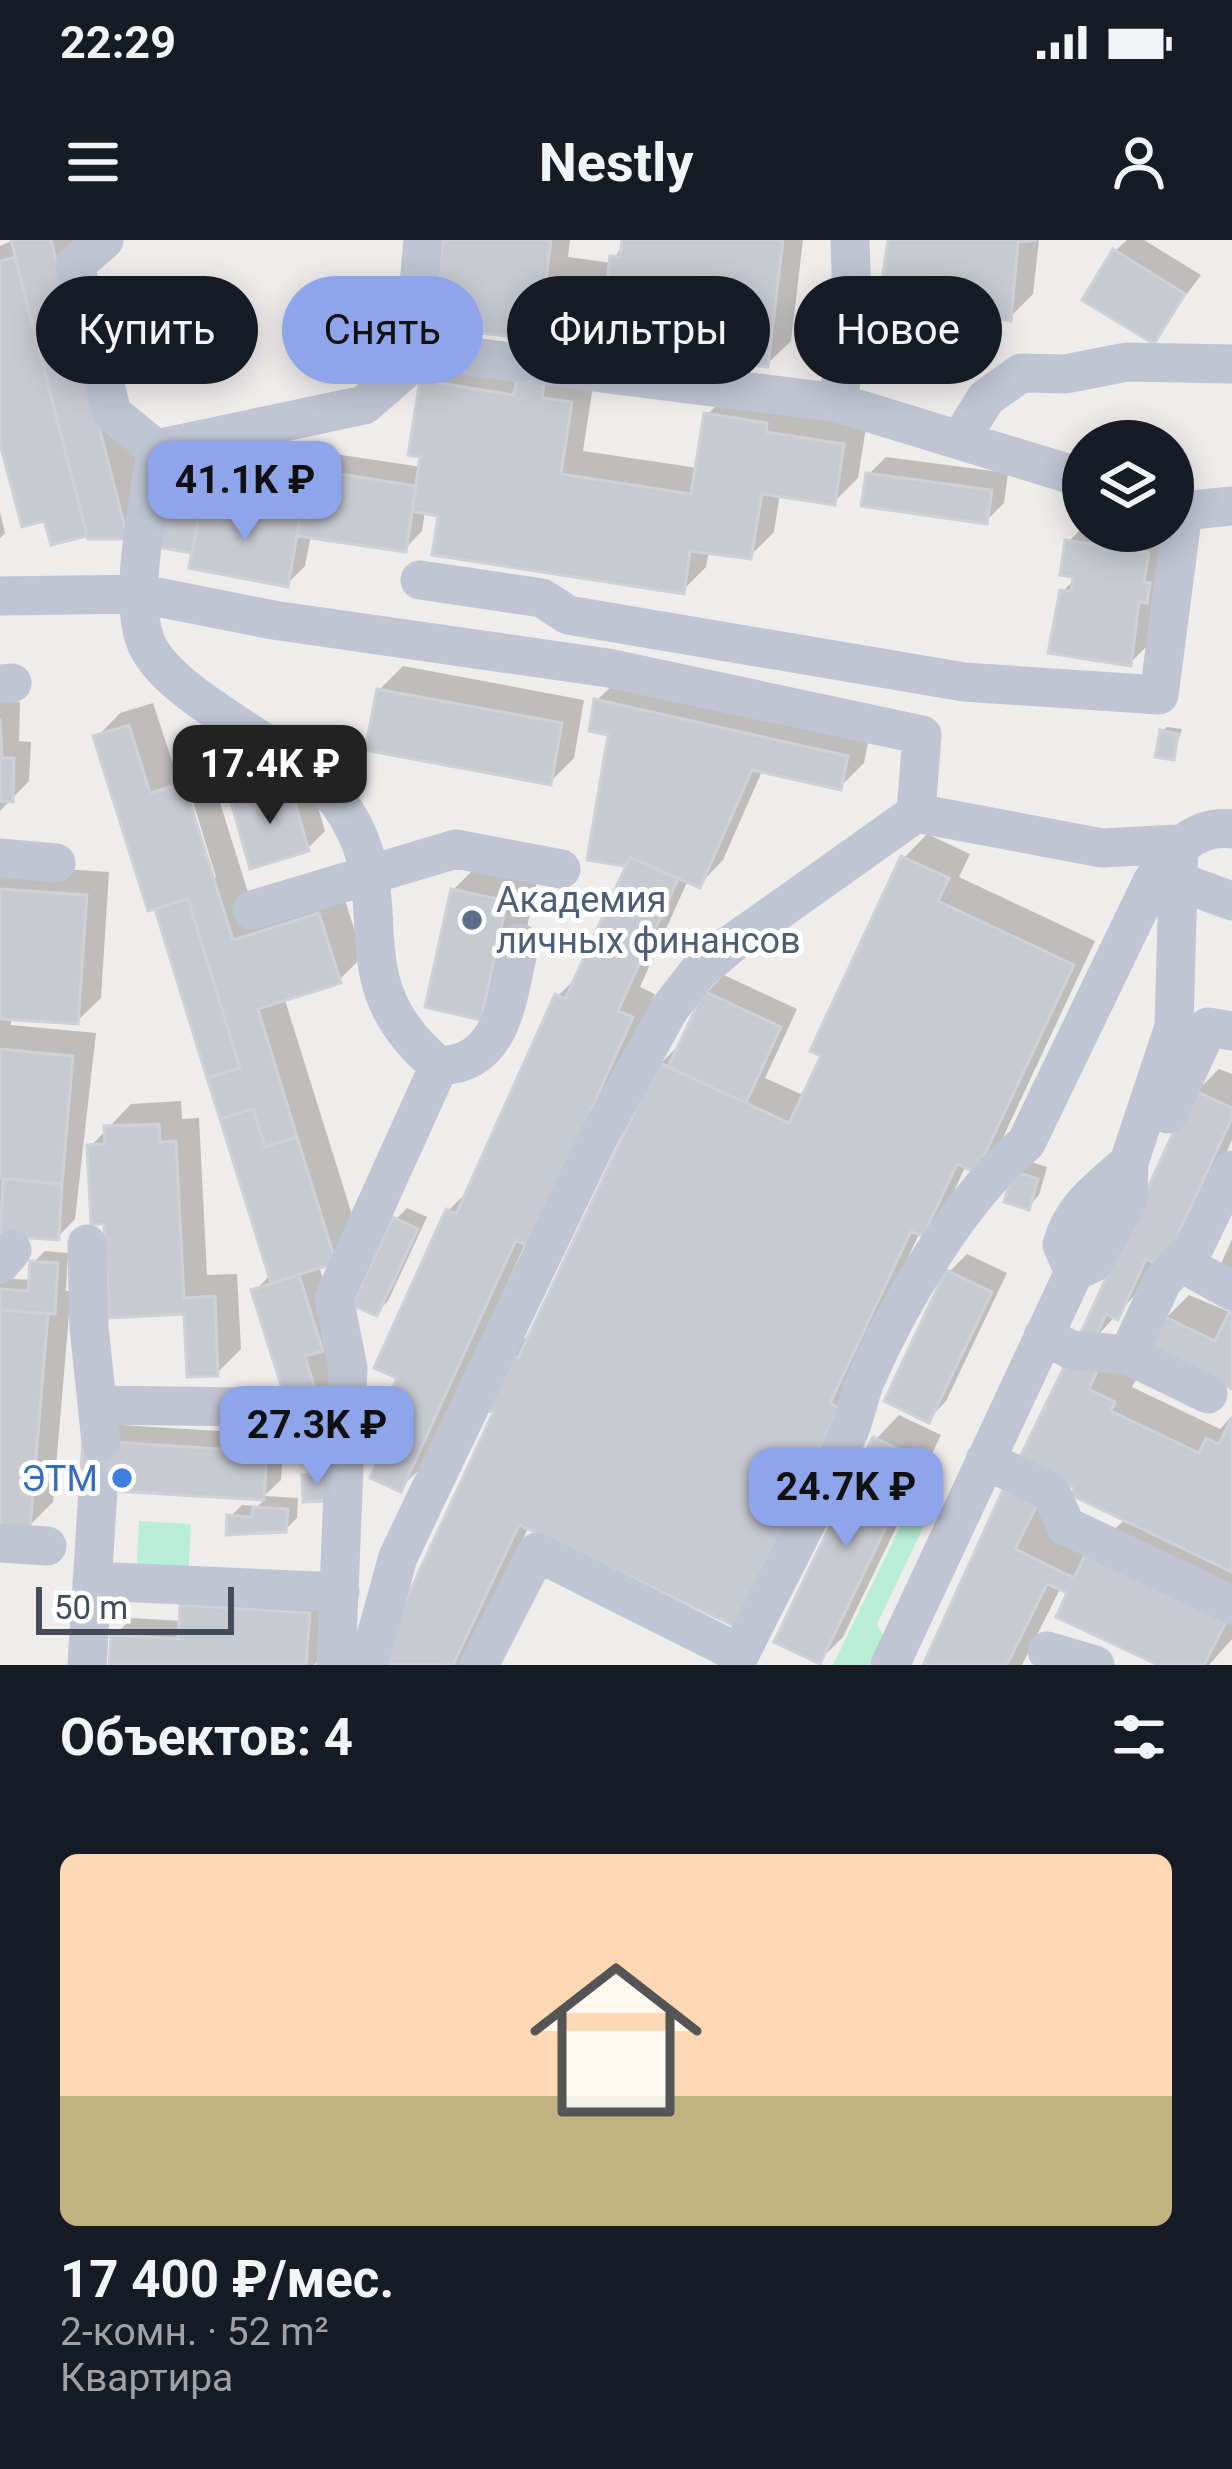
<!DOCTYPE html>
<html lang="ru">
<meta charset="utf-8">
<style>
:root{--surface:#171b24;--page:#20242c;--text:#f1f3f6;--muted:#9ea1a6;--line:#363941;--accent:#8fa5eb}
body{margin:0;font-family:Roboto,sans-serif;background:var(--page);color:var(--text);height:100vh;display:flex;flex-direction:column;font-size:45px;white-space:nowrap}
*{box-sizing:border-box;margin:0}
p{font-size:39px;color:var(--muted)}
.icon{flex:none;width:66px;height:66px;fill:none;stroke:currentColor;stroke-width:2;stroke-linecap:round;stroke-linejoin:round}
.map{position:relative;height:1425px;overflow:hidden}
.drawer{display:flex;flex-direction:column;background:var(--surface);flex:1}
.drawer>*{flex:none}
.top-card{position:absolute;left:36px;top:36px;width:1161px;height:108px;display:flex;gap:24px}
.tools{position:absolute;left:1062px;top:180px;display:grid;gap:24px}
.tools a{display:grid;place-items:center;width:132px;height:132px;border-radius:50%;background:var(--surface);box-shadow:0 6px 30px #0003;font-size:60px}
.scale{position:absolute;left:36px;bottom:30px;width:198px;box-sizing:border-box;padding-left:12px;border:6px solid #444b59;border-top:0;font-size:33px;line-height:42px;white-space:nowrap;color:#444b59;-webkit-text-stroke:9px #fff;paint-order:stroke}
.price{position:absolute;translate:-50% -102px;padding:0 27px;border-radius:24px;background:var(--accent);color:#111;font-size:39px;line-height:78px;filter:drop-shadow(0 3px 6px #0008)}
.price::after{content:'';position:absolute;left:50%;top:72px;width:36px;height:27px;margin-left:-18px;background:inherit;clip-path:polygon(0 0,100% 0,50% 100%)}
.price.current{background:#222;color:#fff}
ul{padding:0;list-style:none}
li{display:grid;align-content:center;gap:24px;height:636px;padding:0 60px}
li+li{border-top:3px solid var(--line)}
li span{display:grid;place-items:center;height:372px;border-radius:18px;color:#555}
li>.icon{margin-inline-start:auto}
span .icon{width:216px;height:216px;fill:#fffc;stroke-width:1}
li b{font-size:51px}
h2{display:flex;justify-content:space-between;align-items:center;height:144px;padding:0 60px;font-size:51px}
.chip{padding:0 42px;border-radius:54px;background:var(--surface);box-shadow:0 6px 30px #0003;font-size:42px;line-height:108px}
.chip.current{background:var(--accent);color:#111}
.status{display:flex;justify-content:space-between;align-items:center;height:84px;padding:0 60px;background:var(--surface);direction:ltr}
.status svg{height:33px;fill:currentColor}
header{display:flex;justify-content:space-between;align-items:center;height:156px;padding:0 60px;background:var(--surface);font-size:54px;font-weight:700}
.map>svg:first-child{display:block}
</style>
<div class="status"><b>22:29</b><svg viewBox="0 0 49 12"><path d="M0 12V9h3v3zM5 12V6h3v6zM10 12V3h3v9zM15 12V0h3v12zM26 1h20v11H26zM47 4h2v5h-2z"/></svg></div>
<header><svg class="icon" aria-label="menu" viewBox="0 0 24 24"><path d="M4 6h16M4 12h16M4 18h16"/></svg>Nestly<svg class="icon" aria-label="person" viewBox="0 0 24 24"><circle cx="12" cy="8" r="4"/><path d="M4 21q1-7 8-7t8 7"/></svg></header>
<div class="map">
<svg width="1232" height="1425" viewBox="0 0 1232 1425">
<rect width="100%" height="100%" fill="#efecec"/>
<path fill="#b8eed8" d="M917,1252L936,1261L877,1384L883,1396L869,1425H833Z
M139,1281L191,1284L188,1340L136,1338Z"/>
<path fill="#0003" fill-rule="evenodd" d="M14,0H80L150,272L127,295L87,293L53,302L46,277L0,193V6Z
M446,0H570L568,17L612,23L625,0H803L791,101L767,124L569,100L564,135L594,139L583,211L698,228L707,175L731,151L867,181L858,238L834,262L780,253L774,292L750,316L709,311L706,327L682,351L425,271L422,291L405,309L311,295L305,326L287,344L197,304L166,269L178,258L204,262L223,242L306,257L310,231L328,213L422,227L423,142L446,118L521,130L527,95Z
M891,0H1039L1033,54L1010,77Z
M1127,0H1144L1201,35L1153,100L1115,11Z
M886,217L1008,233L1004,263L986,281L869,234Z
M0,272L5,293L0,298Z
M1083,287L1165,296L1148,405L1130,423L1063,351L1079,335L1068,302Z
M403,426L584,460L574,518L550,542L379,450Z
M621,437L870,493L864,523L840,547L763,529L723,620L700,644L688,640L640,747L655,754L552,979L526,1002L424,1225L400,1248L385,1212L448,971L470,949L558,756L580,734L630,624L590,617L612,493L597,460Z
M0,461L20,462L19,501L31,502L29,541L0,571Z
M153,463L210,637H216L183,529L207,521L256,678L342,651L363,716L339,740L284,757L359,997L319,1026L339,1090L338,1153L321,1170L255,1051L271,1034L158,670L166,663L97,497L120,473Z
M1167,487L1182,489L1173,517L1162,492Z
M307,529L325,591L307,609L234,562L252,545Z
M927,594L970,614L959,637L1095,701L999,906L976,930L966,925L946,969L920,992L851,1139L760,1359L529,1286L464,1425H384L497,1171L506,1113L534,1091L660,824L684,800L706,753L724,735L797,769L765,838L805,856L904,618Z
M487,616L540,627L515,742L481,776L453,650Z
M0,625L109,632L101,758L77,781L11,777V785L96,793L75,979L58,997L0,993Z
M1219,829L1232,834V900L1186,1000L1097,1096L1137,1138L1132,1147L1220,1189L1232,1176V1399L1209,1425H1165L1061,1347L1022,1425H926L1196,852ZM1064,1240L1078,1246L1126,1278L1102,1302L1047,1275Z
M181,861L182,879L199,878L207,1035L237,1034L241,1109L217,1133L187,1071L107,980L90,907L131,864Z
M1028,921L1047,927L1039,955L1028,967L1007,960Z
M407,968L427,977L388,1061L376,1073L396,979Z
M1232,999V1032L1220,1026Z
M45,1011L68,1013L66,1051H71L53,1262L29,1286L0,1283V1038L32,1040L33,1023Z
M967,1014L1007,1033L946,1161L929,1179L949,1032Z
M1189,1055L1232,1073V1145L1166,1078Z
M899,1175L941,1195L843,1397L820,1420L876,1199Z
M104,1184L284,1195L281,1240L264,1256L298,1258L297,1278L285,1290L230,1277L242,1265L258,1266L266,1258L83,1246Z
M201,1348L326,1357L322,1417L314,1425H112L114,1396L132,1378L182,1381L183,1366Z"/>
<path fill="#c8cad2" stroke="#d0d0d8" stroke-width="3" d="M11,0H51L128,299H88Z
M443,0H551L546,40L599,47L597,56L605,57L610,16L620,17L622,0H783L768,127L550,101L542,158L572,162L561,234L691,254L704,173L767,183L766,192L844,204L835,265L762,254L751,319L690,311L684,354L432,315L438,276L412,271L420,217L408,215L420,140L514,155L523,98L431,87Z
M888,0H1037L1018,2L1011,81L879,62Z
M1113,9L1185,54L1154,104L1082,60Z
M15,17L87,296L51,305L44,281L22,287L0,204V21Z
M308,229L416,246L406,312L297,296Z
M866,233L992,250L987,284L861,266Z
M202,258L300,277L288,347L189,328Z
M164,268L199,274L192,313L156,307Z
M1065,300L1149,313L1144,342L1150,343L1147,363L1139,362L1131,426L1048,413L1060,350L1071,351L1073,337L1060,335Z
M377,449L562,483L551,545L365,510Z
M594,459L848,516L841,550L752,530L700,648L630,617L625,626L587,620L608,495L589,491Z
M0,478L2,518H14L13,562L0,561Z
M129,485L150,553L184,543L233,700L319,673L341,743L258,769L297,897L265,907L253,869L220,879L207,838L240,828L188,659L148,671L93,496Z
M1160,490L1178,494L1174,520L1155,517Z
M290,545L309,611L250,629L231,562Z
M901,616L949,638L938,661L1074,725L976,933L957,924L923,996L911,991L830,1163L839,1168L737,1387L519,1285L453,1425L376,1424L493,1173L478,1166L504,1111L518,1118L658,822L789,883L821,816L810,811Z
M630,617L678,639L618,771L633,777L529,1007L516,1000L401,1252L370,1238L381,1213L366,1207L397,1138L374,1128L446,969L456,974L555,754L565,759Z
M0,649L87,655L78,784L0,779Z
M451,649L507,661L481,780L425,767Z
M188,659L240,828L207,838L155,669Z
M704,751L781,787L746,863L668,827Z
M0,809L73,816L62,944L0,938Z
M1193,850L1232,868V878L1163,1027L1146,1019L1118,1080L1106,1074L1092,1105L1078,1099Z
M253,869L265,907L297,897L336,1023L271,1043L220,879Z
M159,884L160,902L176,901L184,1058L215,1056L218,1136L187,1137L184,1074L109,1078L104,984H91L87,905L105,904L104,886Z
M1013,931L1038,939L1029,970L1004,962Z
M3,939L62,944L59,1000L0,996Z
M393,977L418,989L377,1076L352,1065Z
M30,1021L58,1023L55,1074L0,1070V1049L28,1051Z
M946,1030L992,1052L929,1183L884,1161Z
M299,1035L323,1111L305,1116L322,1173L304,1179L297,1157L286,1161L251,1050Z
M1232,1066V1149L1148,1108L1163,1076L1215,1101Z
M0,1070L48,1074L30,1289L0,1286Z
M1069,1117L1097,1131L1089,1149L1115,1162L1111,1171L1199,1213L1206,1198L1219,1204L1232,1178V1332L1071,1255L1074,1248L1018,1221Z
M873,1197L919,1219L820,1424L774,1402Z
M83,1200L267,1212L264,1260L80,1249Z
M331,1234V1261L303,1262L302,1235Z
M1008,1239L1042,1255L1015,1309L1074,1338L1086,1313L1227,1380L1204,1425H1158L1056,1377L1067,1353L1047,1344L1007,1425H923Z
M253,1267L288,1269L286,1292L226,1295L227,1275L252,1277Z
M180,1365L310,1373L306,1425H109L111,1395L178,1399Z"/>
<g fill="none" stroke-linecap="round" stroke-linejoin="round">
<path stroke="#bfc5d2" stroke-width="39" d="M104,0L75,25L112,173L156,209C150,260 128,353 145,400C165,458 301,511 339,563C409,659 330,736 439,826L334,1058L348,1128L336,1425
M413,109L519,123
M546,126L838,163L1083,238
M838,163L852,62L850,0
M961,198L986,158L1021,133L1065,134L1127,122L1232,124
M156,209L364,165L403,131L413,109L423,0
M420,340L542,358L568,375L964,442L1159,455L1183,271L1232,266
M0,356L142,354L273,380L608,428L922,495L916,573
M0,444L12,443
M190,537L243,523L261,505
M0,618L56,623
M1177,641L1232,661
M252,670L456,609L561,629
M439,826C505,824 507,756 520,703
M1168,874L1208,787L1232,791
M87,1004L89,1087L101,1202
M1180,1022L1232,1051
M0,1024L12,1010
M1074,1032L1062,1005C1072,966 1100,949 1129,922
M1043,1096L1072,1110L1128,1115L1208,1154
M1128,1115L1162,1042L1196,1004L1232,930
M98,1165L248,1167
M985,1220L1050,1251L1066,1286L1232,1365
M0,1303L47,1306
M92,1341L340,1352
M1047,1411L1095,1425
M87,1425L98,1250
M368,1425L398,1317L600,894L670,768L698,732L730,705L916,573L1102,608L1179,604L1174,787L1129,922L1128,960L1093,1023L1074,1032L890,1425
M479,1425L537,1312L740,1414C777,1339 817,1266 850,1189C857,1172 859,1154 867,1137C900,1061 963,955 1026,903L1152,642C1172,613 1193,584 1232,589"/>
</g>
<circle fill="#5c6f8a" stroke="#fff" stroke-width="4.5" cx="472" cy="680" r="12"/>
<circle fill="#3f7fe0" stroke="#fff" stroke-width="4.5" cx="122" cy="1238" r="12"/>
<g text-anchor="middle" stroke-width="10" stroke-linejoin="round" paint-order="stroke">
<g font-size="36" fill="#4e5e75" stroke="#fff" text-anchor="start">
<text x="496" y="672">Академия<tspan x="496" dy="41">личных финансов</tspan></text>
</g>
<g font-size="36" fill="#366cbe" stroke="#fff" text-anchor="end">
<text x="98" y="1251">ЭТМ</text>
</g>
</g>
</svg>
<div class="tools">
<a><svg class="icon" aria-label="layers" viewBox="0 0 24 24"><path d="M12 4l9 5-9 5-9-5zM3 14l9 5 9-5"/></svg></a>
</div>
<div class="scale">50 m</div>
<b class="price" style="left:245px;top:303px">41.1K ₽</b>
<b class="price current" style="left:270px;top:587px">17.4K ₽</b>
<b class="price" style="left:317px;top:1248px">27.3K ₽</b>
<b class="price" style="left:846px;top:1310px">24.7K ₽</b>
<div class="top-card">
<a class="chip">Купить</a>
<a class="chip current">Снять</a>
<a class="chip">Фильтры</a>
<a class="chip">Новое</a>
</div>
</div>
<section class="drawer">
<h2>Объектов: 4<svg class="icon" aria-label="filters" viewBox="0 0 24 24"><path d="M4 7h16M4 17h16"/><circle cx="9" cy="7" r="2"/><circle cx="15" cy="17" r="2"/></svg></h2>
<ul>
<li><span style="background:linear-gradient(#ffd9b3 65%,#c2b280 0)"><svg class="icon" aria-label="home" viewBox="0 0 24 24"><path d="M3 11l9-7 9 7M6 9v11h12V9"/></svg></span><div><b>17 400 ₽/мес.</b><p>2-комн. · 52 m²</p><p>Квартира</p></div></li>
</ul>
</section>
